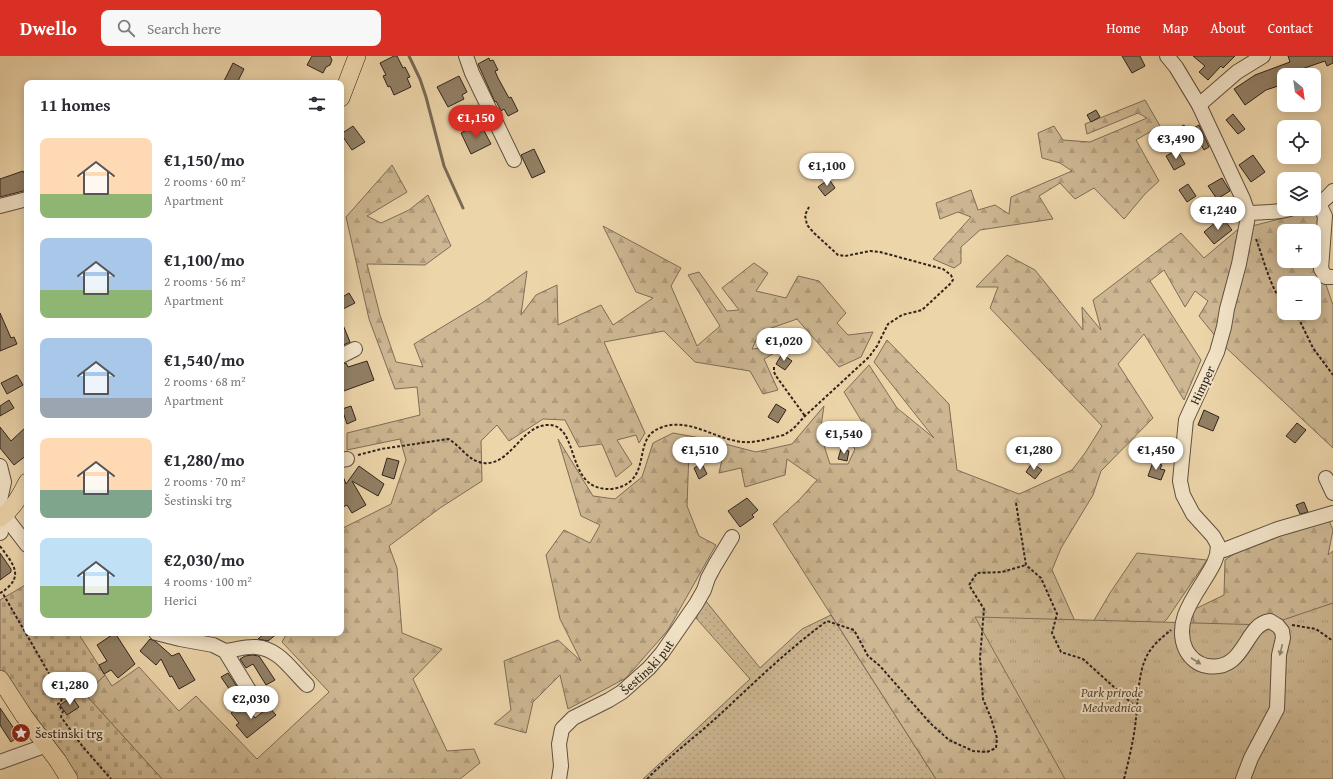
<!DOCTYPE html>
<meta charset="utf-8">
<style>
:root{--surface:#fff;--page:#f7f7f7;--text:#2b2b33;--muted:#7c7c81;--accent:#d93025}
body{margin:0;font-family:"Gentium Book Plus",serif;background:var(--page);color:var(--text);height:100vh;display:flex;flex-direction:column;font-size:15px;white-space:nowrap}
*{box-sizing:border-box;margin:0}
p{font-size:13px;color:var(--muted)}
.icon{flex:none;width:22px;height:22px;fill:none;stroke:currentColor;stroke-width:2;stroke-linecap:round;stroke-linejoin:round}
.map{position:relative;flex:1;overflow:hidden}
.drawer{position:absolute;left:24px;top:24px;width:320px;height:556px;display:flex;flex-direction:column;background:var(--surface);border-radius:8px;box-shadow:0 2px 10px #0003}
.drawer>*{flex:none}
.needle{width:26px;rotate:151deg}
.buttons{position:absolute;left:1277px;top:12px;display:grid;gap:8px}
.buttons a{display:grid;place-items:center;width:44px;height:44px;border-radius:8px;background:var(--surface);box-shadow:0 2px 10px #0003;font-size:20px}
.price{position:absolute;translate:-50% -34px;padding:0 9px;border-radius:14px;background:#fff;color:#222;font-size:13px;line-height:26px;filter:drop-shadow(0 1px 2px #0008)}
.price::after{content:'';position:absolute;left:50%;top:24px;width:12px;height:9px;margin-left:-6px;background:inherit;clip-path:polygon(0 0,100% 0,50% 100%)}
.price.selected{background:var(--accent);color:#fff}
ul{padding:0;list-style:none}
li{display:flex;align-items:center;gap:12px;height:100px;padding:0 16px}
li span{display:grid;place-items:center;flex:none;width:112px;height:80px;border-radius:8px;color:#555}
li>.icon{margin-inline-start:auto}
span .icon{width:48px;height:48px;fill:#fffc;stroke-width:1}
li b{font-size:17px}
h2{display:flex;justify-content:space-between;align-items:center;height:48px;padding:0 16px;font-size:17px}
header{display:flex;align-items:center;gap:24px;box-sizing:border-box;height:56px;padding:0 20px;background:var(--accent);color:#fff}
header strong{font-size:19px}
nav{display:flex;gap:22px;margin-inline-start:auto;font-size:14px}
.search{width:280px;height:36px;background:var(--page);display:flex;align-items:center;gap:10px;box-sizing:border-box;padding:0 14px;border-radius:8px;color:var(--muted);font-size:15px}
.map>svg:first-child{display:block}
</style>
<header>
<strong>Dwello</strong>
<div class="search"><svg class="icon" aria-label="search" viewBox="0 0 24 24"><circle cx="10" cy="10" r="6"/><path d="M15 15l6 6"/></svg>Search here</div>
<nav><a>Home</a><a>Map</a><a>About</a><a>Contact</a></nav>
</header>
<div class="map">
<svg width="1333" height="723" viewBox="0 0 1333 723">
<defs>
<pattern id="grass-dots" width="8" height="8" patternUnits="userSpaceOnUse"><rect width="8" height="8" fill="#cdb792"/><path d="M2 2h.1M6 6h.1" fill="none" stroke="#b09d7d" stroke-width="1.8" stroke-linecap="round"/></pattern>
<pattern id="forest-firs" width="22" height="20" patternUnits="userSpaceOnUse"><rect width="22" height="20" fill="#cdb792"/><path d="M5 1l3.5 6h-7zM16 11l3.5 6h-7z" fill="#b09d7d"/></pattern>
<pattern id="cemetery-stones" width="16" height="16" patternUnits="userSpaceOnUse"><rect width="16" height="16" fill="#cdb792"/><path d="M2 7V4a2 2 0 0 1 4 0v3zM10 15v-3a2 2 0 0 1 4 0v3z" fill="#b09d7d"/></pattern>
<pattern id="park-tufts" width="24" height="20" patternUnits="userSpaceOnUse"><rect width="24" height="20" fill="#cdb792"/><path d="M3 7l-1-3M5 7V3M7 7l1-3M15 17l-1-3M17 17v-4M19 17l1-3" fill="none" stroke="#b09d7d"/></pattern>
</defs>
<rect width="100%" height="100%" fill="#edd5aa"/>
<filter id="stains"><feTurbulence type="fractalNoise" baseFrequency=".005" numOctaves="4"/><feColorMatrix values="0 0 0 0 .2 0 0 0 0 .09 0 0 0 0 .02 0 0 0 .5 -.17"/></filter>
<radialGradient id="worn" r=".72"><stop offset=".6" stop-color="#630" stop-opacity="0"/><stop offset="1" stop-color="#630" stop-opacity=".3"/></radialGradient>
<path fill="url(#grass-dots)" stroke="#7e6d58" d="M705,544L760,612L802,573L831,559L936,723H643L750,623L696,562Z"/>
<path fill="url(#forest-firs)" stroke="#7e6d58" fill-rule="evenodd" d="M1145,44L1160,70L1136,84L1159,125L1145,138L1124,163L1094,132L1075,143L1060,127L1039,140L1053,163L980,174L961,191V207L954,212L933,203L971,161L958,156L940,163L936,147L971,134L978,154L995,149L1009,158L1011,141L1072,115L1060,107L1042,102L1038,77L1054,70L1063,84L1090,86L1147,62L1138,57L1087,78L1085,68Z
M392,109L407,136L367,160L381,167L409,154L428,139L451,190L425,209L367,208L380,259L396,306L423,311L414,288L482,247L527,215L521,259L536,239L557,229L558,269L601,249L613,269L653,242L636,236L603,170L681,212L671,230L697,290L720,270L688,219L699,216L727,255L739,254L722,232L754,207L768,217L756,235L786,242L798,220L819,225L846,257L837,267L848,279L873,276L861,301L839,311L797,263L760,276L752,293L788,289L764,303L778,334L763,338L750,315L695,306L664,275L604,286L645,377L639,387L636,379L617,384L632,408L616,421L602,388L579,391L565,364L543,363L509,385L497,369L481,385L482,425L440,452L389,490L397,512L402,577L442,593L413,623L447,695L474,693L480,707L460,723H162L85,638L105,619L112,630L139,611L179,655L196,640L257,703L329,636L282,586L287,577H341V473L391,448L406,404L400,383L347,394V377L420,359L417,331L395,333L369,263L346,161Z
M1311,155L1327,171L1320,211L1333,249V392L1221,287L1252,170ZM1284,175H1314V205H1284ZM1284,227H1314V257H1284Z
M1243,169L1216,281L1199,260L1208,245L1195,235L1185,251L1164,214L1150,225L1201,304L1184,344L1144,278L1118,308L1153,362L1101,415L1093,439L1061,492L1052,514L1083,583L1110,537L1137,497L1207,504L1167,563L1130,600L1193,586V554L1224,539L1225,504L1250,487L1328,462L1333,474L1328,499L1333,495V723H936L773,468L800,443L817,424L787,403L785,419L745,431L741,412L719,417L723,399L689,395L687,450L699,480L716,489L668,574L626,622L568,653L560,619L533,646L526,677L494,668L511,654L504,605L558,584L581,605L560,563L546,499L564,474L590,487L600,469L581,460L558,383L593,440L615,443L642,421L653,387L673,377L706,383L756,396L792,388L824,350L820,377L830,408H848L855,393L835,372L867,374L844,336L869,309L897,352L934,382L874,306L887,284L949,348L957,414L1019,438L1072,414L1085,397L1102,370L990,252L998,231H976L1007,199L1035,214L1083,274L1082,251L1101,274L1093,244L1181,177L1204,202Z"/>
<path fill="url(#cemetery-stones)" stroke="#7e6d58" d="M27,528V577H78L105,619L85,638L162,723H74L0,616V544Z"/>
<path fill="url(#park-tufts)" stroke="#7e6d58" d="M1333,547V723H1065L975,561L1268,569Z"/>
<g fill="none" stroke-linecap="round" stroke-linejoin="round">
<path stroke="#7a6955" stroke-width="3" d="M409,0L420,23L426,41L444,110L463,152"/>
</g>
<path fill="#928066" stroke="#2f231d" d="M312,0H330L332,4L330,9L326,11L323,17L307,9Z
M394,0H397L403,12L405,11L410,21L407,22L411,31L394,39L390,30L388,31L383,20L386,19L380,7Z
M1122,0H1140L1145,10L1132,17Z
M1193,0H1235L1223,12L1221,10L1208,24L1199,16L1205,10Z
M1288,0H1333V7L1327,10L1325,5L1284,19V28L1266,34L1245,49L1234,33L1255,19L1290,6Z
M489,2L490,5L493,4L498,14L495,15L498,22L509,42L511,41L518,55L508,60L504,53L501,55L496,45L495,46L478,8Z
M233,7L244,13L237,27H223Z
M459,20L467,36L462,39L464,43L448,51L437,31Z
M1096,54L1100,61L1091,66L1087,59Z
M1233,58L1245,73L1238,78L1226,64Z
M480,67L491,88L471,98L461,77Z
M1184,69L1191,80L1170,92L1163,81Z
M1199,69L1209,91L1204,94L1192,73Z
M353,70L365,86L352,94L341,78Z
M534,93L545,116L532,122L521,99Z
M1177,94L1185,108L1174,114L1166,100Z
M1253,99L1265,116L1251,126L1239,109Z
M23,115L24,117L27,116V134L0,141V123Z
M1222,122L1230,135L1217,143L1208,130Z
M829,123L835,132L825,140L818,131Z
M1188,128L1196,140L1187,146L1179,134Z
M1222,161L1232,174L1214,188L1204,176Z
M349,237L355,247L341,254V242Z
M0,257L11,282L14,281L17,288L0,295Z
M341,264L350,286L341,290Z
M782,298L792,305L785,314L776,308Z
M367,305L374,324L341,336V308L346,307L348,311Z
M17,319L23,329L7,338L1,327Z
M9,344L14,352L0,360V350Z
M776,348L786,354L778,367L768,361Z
M351,350L356,364L347,368L342,353Z
M1204,354L1219,361L1213,375L1198,369Z
M1297,367L1306,374L1295,387L1286,380Z
M27,370V399L14,409L0,392V371L11,385Z
M841,393L849,395L847,405L838,403Z
M387,402L399,405L394,423L382,419Z
M1153,406L1162,409L1160,413L1165,414L1161,424L1148,420Z
M1032,407L1042,414L1035,423L1026,416Z
M702,408L707,418L699,423L694,412Z
M359,410L384,428L378,440L352,425L366,449L352,457L347,449L341,452V415L346,428Z
M747,442L758,454L752,459L754,461L740,471L728,455Z
M1304,446L1308,456L1300,458L1296,449Z
M0,497L11,513V516L0,524Z
M115,577L135,608L118,622L111,614L104,618L99,609L107,605L97,589Z
M265,577H278L268,585L258,583Z
M150,583L155,585L172,600L179,597L195,624L179,633L172,620L170,621L161,603L156,609L140,595Z
M252,599L259,600L275,624L266,629L253,608L246,612L240,603L245,600Z
M228,617L238,632L232,637L221,621Z
M72,641L79,651L67,659L60,649Z
M245,647L255,662L269,651L276,659L247,682L236,669L239,667L231,657Z
M0,652L19,680L11,686L0,669Z"/>
<g fill="none" stroke-linecap="round" stroke-linejoin="round">
<defs>
<g id="minor">
<path d="M466,0L472,17L514,104"/>
<path d="M1167,0L1176,11L1199,49L1243,143L1248,157L1247,166L1239,208L1227,253L1224,271L1217,296L1186,364L1182,404L1180,425L1183,439L1193,458L1213,480L1218,489L1217,499L1214,507C1201,534 1171,562 1186,594C1191,603 1197,608 1207,610C1246,616 1244,568 1270,565L1278,570L1282,575L1283,582L1279,599L1277,653L1251,702L1243,723"/>
<path d="M1199,49L1237,16L1263,0"/>
<path d="M1319,148L1325,160L1321,213L1326,221H1333"/>
<path d="M1314,149C1322,147 1328,141 1333,135"/>
<path d="M0,150L27,143"/>
<path d="M1248,157C1262,156 1276,157 1290,153"/>
<path d="M341,300L355,293"/>
<path d="M341,404L347,403"/>
<path d="M0,410L4,426L0,444"/>
<path d="M1326,422L1333,437"/>
<path d="M4,459L27,489"/>
<path d="M0,477L1,476"/>
<path d="M1218,493L1224,494L1278,473L1333,457"/>
<path d="M156,577L180,583L213,589L225,595L255,644"/>
<path d="M225,595C235,594 246,590 256,591C280,593 291,614 307,629"/>
<path d="M0,706L47,689"/>
<path id="s1" d="M559,723L561,710L559,688L562,673L573,662L609,644L622,636L649,612L662,597L696,548L704,534L708,522L715,509L732,481"/>
</g>
<path id="major" d="M341,42L357,0
M0,462C13,453 20,440 27,426
M0,623L24,660L58,705L69,723"/>
</defs>
<use href="#minor" stroke="#5e5040" stroke-width="16"/>
<use href="#major" stroke="#2f231d" stroke-width="18"/>
<path stroke="#2f231d" stroke-width="2" stroke-dasharray="3 2" stroke-linecap="butt" d="M1256,183C1262,198 1272,238 1284,247
M1296,257L1313,292L1333,319
M774,311V316L776,320L805,360
M358,399L381,393L448,383C460,389 466,402 479,406C509,415 520,369 548,369C578,368 567,425 600,432C607,434 616,433 623,430C651,417 633,382 660,372C688,360 716,384 743,386C757,387 770,382 784,379L793,373L805,360L869,301L877,290L888,268L902,259L922,254L950,228L953,224L951,219L943,213L880,196L870,195L845,200L838,199L814,177L807,169L805,159L809,151
M1016,447L1026,509L1041,522L1057,558L1052,577L1061,596L1083,603L1137,652
M0,490C12,507 26,520 2,536
M0,537L2,536L62,640L61,646L58,648L63,655L61,661L83,691L111,723
M1292,569L1316,573L1333,585
M647,723C668,701 693,683 716,662C752,629 787,594 827,565L854,574L868,600L880,610L930,667L949,684L973,695L987,696L996,692L997,682L991,662L983,643L980,602L984,553L969,529L977,517L1002,516L1026,509
M1124,723C1129,703 1134,683 1136,662C1138,645 1138,620 1145,604C1150,591 1161,582 1171,574"/>
<use href="#minor" stroke="#f3e4c8" stroke-width="14"/>
<use href="#major" stroke="#edd5aa" stroke-width="17"/>
</g>
<defs><path id="oneway-solid" d="M-6-.8H1V-3.2L6.5 0L1 3.2V.8H-6Z"/></defs>
<g fill="#918472">
<use href="#oneway-solid" transform="translate(1281 594) rotate(103)"/>
<use href="#oneway-solid" transform="translate(1196 605) rotate(33)"/>
</g>
<defs>
<symbol id="sight-disc" viewBox="-11 -11 22 22"><circle r="9.5" fill="#8f2418" stroke="#f3e4c8"/><path d="M0-6L1.8-2.2L6-1.7L2.9 1.2L3.7 5.4L0 3.3L-3.7 5.4L-2.9 1.2L-6-1.7L-1.8-2.2Z" fill="#fff"/></symbol>
</defs>
<g fill-rule="evenodd">
<use href="#sight-disc" x="10" y="666" width="22" height="22"/>
</g>
<g text-anchor="middle" stroke-width="4" stroke-linejoin="round" paint-order="stroke">
<g font-size="13" fill="#2f231d" stroke="#f3e4c8">
<text transform="translate(1202 329) rotate(-65)" y="5">Himper</text>
<text dy="5" stroke="none"><textPath href="#s1" startOffset="157">Šestinski put</textPath></text>
</g>
<g font-size="13" font-style="italic" fill="#56483a" stroke="#f3e4c8">
<text x="1112" y="641">Park prirode<tspan x="1112" dy="15">Medvednica</tspan></text>
</g>
<g font-size="13" fill="#2f231d" stroke="#f3e4c8" text-anchor="start">
<text x="35" y="682">Šestinski trg</text>
</g>
</g>
<rect width="100%" height="100%" filter="url(#stains)"/>
<rect width="100%" height="100%" fill="url(#worn)"/>
</svg>
<div class="buttons">
<a><svg class="needle" viewBox="-14 -14 28 28"><path d="M0-13l5 13h-10z" fill="#e53935"/><path d="M0 13l5-13h-10z" fill="#7c7c81"/></svg></a>
<a><svg class="icon" aria-label="locate" viewBox="0 0 24 24"><circle cx="12" cy="12" r="6"/><path d="M12 2v4M12 18v4M2 12h4M18 12h4"/></svg></a>
<a><svg class="icon" aria-label="layers" viewBox="0 0 24 24"><path d="M12 4l9 5-9 5-9-5zM3 14l9 5 9-5"/></svg></a>
<a>+</a>
<a>−</a>
</div>
<b class="price selected" style="left:476px;top:83px">€1,150</b>
<b class="price" style="left:1176px;top:104px">€3,490</b>
<b class="price" style="left:827px;top:131px">€1,100</b>
<b class="price" style="left:1218px;top:175px">€1,240</b>
<b class="price" style="left:784px;top:306px">€1,020</b>
<b class="price" style="left:844px;top:399px">€1,540</b>
<b class="price" style="left:700px;top:415px">€1,510</b>
<b class="price" style="left:1034px;top:415px">€1,280</b>
<b class="price" style="left:1156px;top:415px">€1,450</b>
<b class="price" style="left:70px;top:650px">€1,280</b>
<b class="price" style="left:251px;top:664px">€2,030</b>
<section class="drawer">
<h2>11 homes<svg class="icon" aria-label="filters" viewBox="0 0 24 24"><path d="M4 7h16M4 17h16"/><circle cx="9" cy="7" r="2"/><circle cx="15" cy="17" r="2"/></svg></h2>
<ul>
<li><span style="background:linear-gradient(#ffd9b3 70%,#8fb573 0)"><svg class="icon" aria-label="home" viewBox="0 0 24 24"><path d="M3 11l9-7 9 7M6 9v11h12V9"/></svg></span><div><b>€1,150/mo</b><p>2 rooms · 60 m²</p><p>Apartment</p></div></li>
<li><span style="background:linear-gradient(#a9c7e8 65%,#8fb573 0)"><svg class="icon" aria-label="home" viewBox="0 0 24 24"><path d="M3 11l9-7 9 7M6 9v11h12V9"/></svg></span><div><b>€1,100/mo</b><p>2 rooms · 56 m²</p><p>Apartment</p></div></li>
<li><span style="background:linear-gradient(#a9c7e8 75%,#9aa5b1 0)"><svg class="icon" aria-label="home" viewBox="0 0 24 24"><path d="M3 11l9-7 9 7M6 9v11h12V9"/></svg></span><div><b>€1,540/mo</b><p>2 rooms · 68 m²</p><p>Apartment</p></div></li>
<li><span style="background:linear-gradient(#ffd9b3 65%,#7fa58c 0)"><svg class="icon" aria-label="home" viewBox="0 0 24 24"><path d="M3 11l9-7 9 7M6 9v11h12V9"/></svg></span><div><b>€1,280/mo</b><p>2 rooms · 70 m²</p><p>Šestinski trg</p></div></li>
<li><span style="background:linear-gradient(#bfe0f5 60%,#8fb573 0)"><svg class="icon" aria-label="home" viewBox="0 0 24 24"><path d="M3 11l9-7 9 7M6 9v11h12V9"/></svg></span><div><b>€2,030/mo</b><p>4 rooms · 100 m²</p><p>Herici</p></div></li>
</ul>
</section>
</div>
